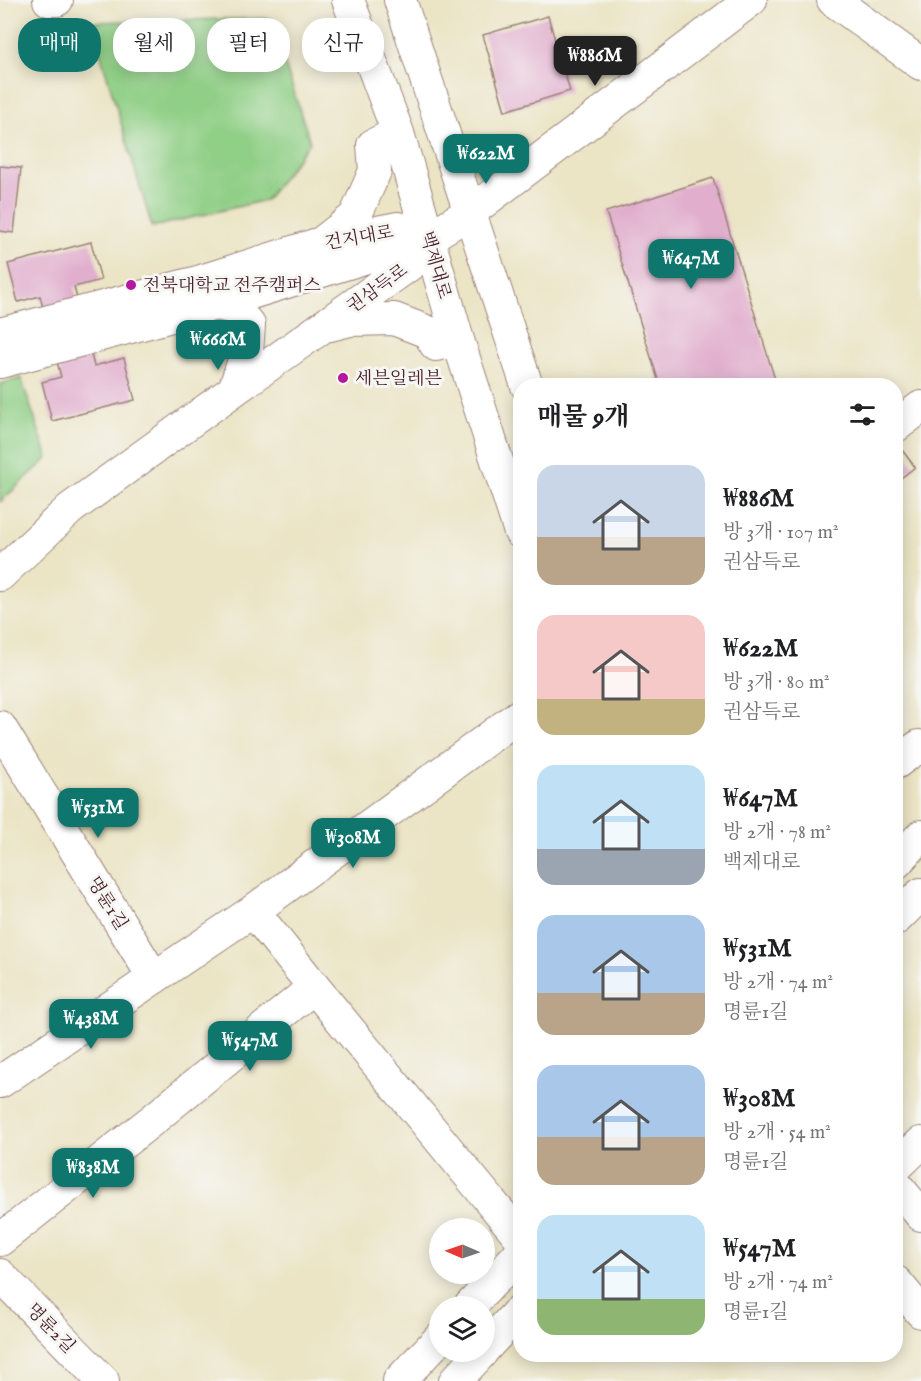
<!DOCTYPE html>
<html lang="ko">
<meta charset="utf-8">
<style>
:root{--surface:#fff;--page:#f2f2f2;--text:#202124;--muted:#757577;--accent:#0f766e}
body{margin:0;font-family:"IM FELL English","Noto Serif KR",serif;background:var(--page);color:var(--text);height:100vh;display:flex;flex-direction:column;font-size:22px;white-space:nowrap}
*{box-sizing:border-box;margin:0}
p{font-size:20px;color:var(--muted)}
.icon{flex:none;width:33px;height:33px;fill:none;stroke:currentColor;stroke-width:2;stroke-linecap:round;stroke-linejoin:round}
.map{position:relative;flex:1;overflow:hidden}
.side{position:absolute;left:513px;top:378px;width:390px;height:984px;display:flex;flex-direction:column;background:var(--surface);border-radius:24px;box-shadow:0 3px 15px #0003}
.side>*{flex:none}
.banner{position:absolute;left:18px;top:18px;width:405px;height:54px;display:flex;gap:12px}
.needle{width:39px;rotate:272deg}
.fabs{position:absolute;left:429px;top:1218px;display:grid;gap:12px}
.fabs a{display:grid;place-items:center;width:66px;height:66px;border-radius:50%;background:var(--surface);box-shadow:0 3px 15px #0003;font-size:30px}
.price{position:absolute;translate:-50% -51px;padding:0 14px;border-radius:12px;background:var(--accent);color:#fff;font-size:20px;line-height:39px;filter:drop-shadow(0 2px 3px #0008)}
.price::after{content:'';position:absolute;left:50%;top:36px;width:18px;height:14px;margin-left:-9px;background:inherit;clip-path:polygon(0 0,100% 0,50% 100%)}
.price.current{background:#222;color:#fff}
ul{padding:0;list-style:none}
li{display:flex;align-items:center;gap:18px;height:150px;padding:0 24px}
li span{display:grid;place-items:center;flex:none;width:168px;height:120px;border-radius:18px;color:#555}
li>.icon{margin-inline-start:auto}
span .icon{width:72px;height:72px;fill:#fffc;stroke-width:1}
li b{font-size:26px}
h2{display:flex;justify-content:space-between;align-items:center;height:72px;padding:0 24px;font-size:26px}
.pill{padding:0 21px;border-radius:24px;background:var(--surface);box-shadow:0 3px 15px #0003;font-size:21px;line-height:54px}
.pill.current{background:var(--accent);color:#fff}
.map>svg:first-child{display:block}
</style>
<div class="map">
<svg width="921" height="1381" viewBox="0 0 921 1381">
<rect width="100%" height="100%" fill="#f6f6f2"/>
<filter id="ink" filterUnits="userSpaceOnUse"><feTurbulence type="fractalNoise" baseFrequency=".0167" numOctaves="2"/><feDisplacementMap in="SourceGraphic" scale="12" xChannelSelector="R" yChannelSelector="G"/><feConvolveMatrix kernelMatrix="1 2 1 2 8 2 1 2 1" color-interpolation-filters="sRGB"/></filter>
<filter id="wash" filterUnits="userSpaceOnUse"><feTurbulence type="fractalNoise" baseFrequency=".008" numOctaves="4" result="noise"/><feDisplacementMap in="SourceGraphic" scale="24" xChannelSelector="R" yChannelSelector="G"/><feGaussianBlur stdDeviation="1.35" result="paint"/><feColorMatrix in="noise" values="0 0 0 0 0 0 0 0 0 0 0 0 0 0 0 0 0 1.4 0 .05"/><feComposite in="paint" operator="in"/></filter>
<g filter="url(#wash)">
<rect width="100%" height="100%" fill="#ebe4c5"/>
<path fill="#90cf86" stroke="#6d7758" stroke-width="1.5" d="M270,18L310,142L266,200L152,227L91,22Z
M21,378L48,458L0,502V384Z"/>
<g id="blocks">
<path fill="#e1aece" d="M548,16L570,91L505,111L483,35Z
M0,166L21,168L14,233L0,231Z
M713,178L777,386H660L606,212Z
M91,242L101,280L74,287L94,366L124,358L135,400L52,421L42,382L61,377L40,296L18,302L8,264Z
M896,442L915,467L896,482Z"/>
</g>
</g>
<g filter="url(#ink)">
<use href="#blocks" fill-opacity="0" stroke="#9a8278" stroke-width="1.5"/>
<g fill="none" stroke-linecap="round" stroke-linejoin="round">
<defs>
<path id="minor" d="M49,0H57
M348,0L398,133L458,340L520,532
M400,0L527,386
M833,0L921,64
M324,241L355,217L375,171L373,145L398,133
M216,304L234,308L249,325L247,351L234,390
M330,325L350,320L394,319L428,332L436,345L458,340
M0,334L198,282L321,243L398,228L402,230
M0,362L216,304L428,238
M896,426L921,407
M0,575L70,509L234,390L412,263L428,238L469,213L751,0
M0,727L154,978
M896,763L919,746L921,749
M896,863L921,836
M253,911L314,987L520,1237
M896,919L921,894
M0,1082L253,911L520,715
M896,1167L921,1143
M896,1185L921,1215
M0,1240L155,1118L314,987
M0,1275L103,1381
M896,1282L921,1312
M470,1306L520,1253
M484,1349L520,1310
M399,1381L440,1338
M455,1381L482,1352"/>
</defs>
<use href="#minor" stroke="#9a8278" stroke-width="34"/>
<use href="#minor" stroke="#fff" stroke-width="32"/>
</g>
</g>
<g fill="#b5179e" stroke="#f6f6f2" stroke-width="2">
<circle cx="131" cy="285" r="6"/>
<circle cx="343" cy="378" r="6"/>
</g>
<g text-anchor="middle" stroke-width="6" stroke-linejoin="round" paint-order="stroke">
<g font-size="18" fill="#4a1f2b" stroke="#f6f6f2">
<text transform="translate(359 237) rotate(-10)" y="6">건지대로</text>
<text transform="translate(436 265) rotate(74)" y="6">백제대로</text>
<text transform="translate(377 288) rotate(-36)" y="6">권삼득로</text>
<text transform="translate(108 903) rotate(58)" y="6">명륜1길</text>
<text transform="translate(51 1328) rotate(46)" y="6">명륜2길</text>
</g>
<g font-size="18" fill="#4a1f2b" stroke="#f6f6f2" text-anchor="start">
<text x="143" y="291">전북대학교 전주캠퍼스</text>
<text x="355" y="384">세븐일레븐</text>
</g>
</g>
</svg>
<div class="fabs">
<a><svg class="needle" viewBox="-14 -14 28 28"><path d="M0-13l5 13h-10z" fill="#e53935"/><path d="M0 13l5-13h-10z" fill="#757577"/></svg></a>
<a><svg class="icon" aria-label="layers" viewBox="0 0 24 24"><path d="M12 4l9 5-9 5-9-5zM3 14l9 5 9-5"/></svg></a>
</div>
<b class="price current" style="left:595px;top:87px">₩886M</b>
<b class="price" style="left:486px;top:185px">₩622M</b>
<b class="price" style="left:691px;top:290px">₩647M</b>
<b class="price" style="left:218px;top:371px">₩666M</b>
<b class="price" style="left:98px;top:839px">₩531M</b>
<b class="price" style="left:353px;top:869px">₩308M</b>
<b class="price" style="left:91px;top:1050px">₩438M</b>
<b class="price" style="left:250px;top:1072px">₩547M</b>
<b class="price" style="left:93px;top:1199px">₩838M</b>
<div class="banner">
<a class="pill current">매매</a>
<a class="pill">월세</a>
<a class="pill">필터</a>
<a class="pill">신규</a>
</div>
<section class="side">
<h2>매물 9개<svg class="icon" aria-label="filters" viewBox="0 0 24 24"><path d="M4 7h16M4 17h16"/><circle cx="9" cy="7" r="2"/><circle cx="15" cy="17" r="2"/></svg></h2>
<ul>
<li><span style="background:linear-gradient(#c9d6e8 60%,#b9a48a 0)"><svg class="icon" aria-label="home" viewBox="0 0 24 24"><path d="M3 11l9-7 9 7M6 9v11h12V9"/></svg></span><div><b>₩886M</b><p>방 3개 · 107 m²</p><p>권삼득로</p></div></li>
<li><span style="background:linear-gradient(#f6c9c9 70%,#c2b280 0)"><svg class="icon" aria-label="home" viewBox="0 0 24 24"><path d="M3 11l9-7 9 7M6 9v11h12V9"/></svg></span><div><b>₩622M</b><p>방 3개 · 80 m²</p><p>권삼득로</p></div></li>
<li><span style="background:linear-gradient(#bfe0f5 70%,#9aa5b1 0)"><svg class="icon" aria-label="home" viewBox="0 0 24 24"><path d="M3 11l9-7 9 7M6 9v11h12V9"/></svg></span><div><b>₩647M</b><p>방 2개 · 78 m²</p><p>백제대로</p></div></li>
<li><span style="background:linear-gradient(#a9c7e8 65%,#b9a48a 0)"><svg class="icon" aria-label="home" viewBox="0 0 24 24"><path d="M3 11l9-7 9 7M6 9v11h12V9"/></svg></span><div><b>₩531M</b><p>방 2개 · 74 m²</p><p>명륜1길</p></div></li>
<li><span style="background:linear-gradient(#a9c7e8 60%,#b9a48a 0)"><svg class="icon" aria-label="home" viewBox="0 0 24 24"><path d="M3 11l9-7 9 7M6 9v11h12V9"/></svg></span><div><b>₩308M</b><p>방 2개 · 54 m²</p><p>명륜1길</p></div></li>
<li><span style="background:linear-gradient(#bfe0f5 70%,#8fb573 0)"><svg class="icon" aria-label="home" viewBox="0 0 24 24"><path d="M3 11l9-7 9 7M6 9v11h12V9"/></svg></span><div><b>₩547M</b><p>방 2개 · 74 m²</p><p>명륜1길</p></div></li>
</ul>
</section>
</div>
